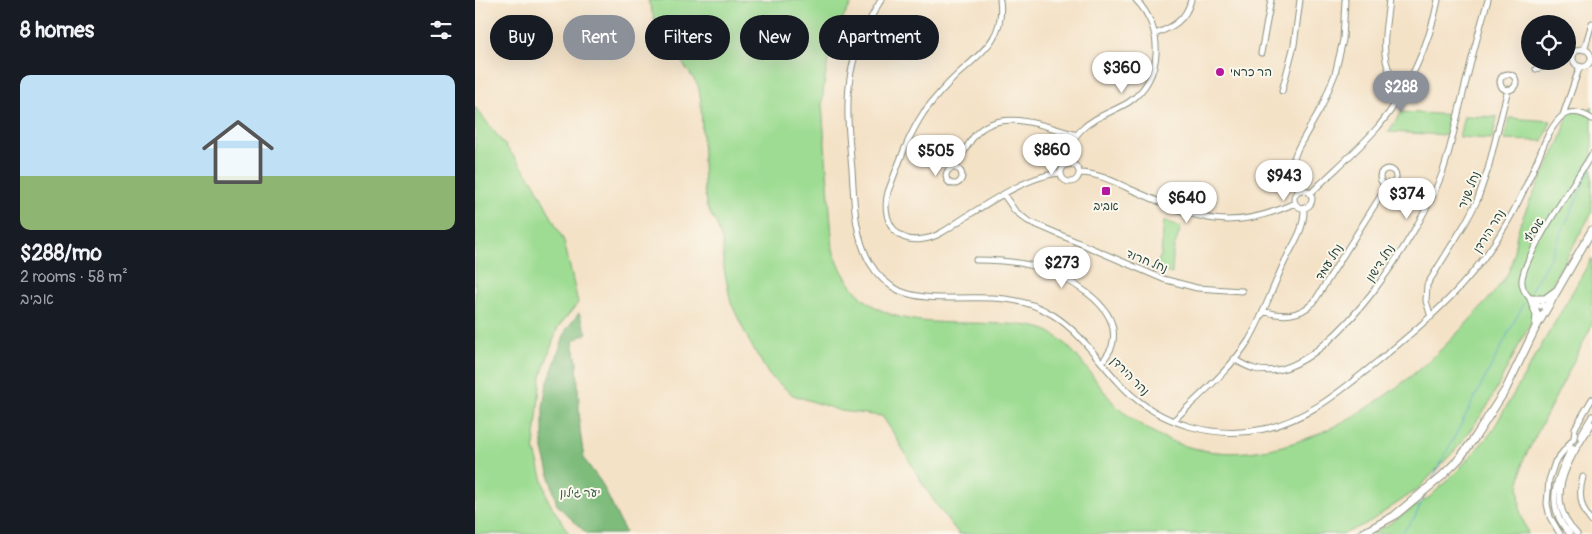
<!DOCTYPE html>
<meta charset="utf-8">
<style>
:root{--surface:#171b24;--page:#20242c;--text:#f1f3f6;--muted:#9ea1a6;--accent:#8c9099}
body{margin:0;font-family:Pangolin,"Playpen Sans Hebrew",sans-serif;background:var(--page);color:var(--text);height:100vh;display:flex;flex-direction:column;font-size:19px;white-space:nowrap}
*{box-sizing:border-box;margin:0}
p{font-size:16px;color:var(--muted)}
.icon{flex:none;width:28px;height:28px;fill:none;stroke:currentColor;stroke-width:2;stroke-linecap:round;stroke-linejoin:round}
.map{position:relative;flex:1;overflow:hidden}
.sheet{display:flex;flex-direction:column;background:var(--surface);width:475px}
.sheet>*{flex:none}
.banner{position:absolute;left:15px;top:15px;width:475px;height:45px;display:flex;gap:10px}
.controls{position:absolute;left:1046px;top:15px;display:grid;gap:10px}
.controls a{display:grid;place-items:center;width:55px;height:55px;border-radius:50%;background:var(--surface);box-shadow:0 5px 20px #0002;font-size:25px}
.price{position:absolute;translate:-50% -42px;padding:0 11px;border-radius:18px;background:#fff;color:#222;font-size:16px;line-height:32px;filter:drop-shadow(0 1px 2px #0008)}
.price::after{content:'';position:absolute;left:50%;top:30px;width:15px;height:11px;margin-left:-8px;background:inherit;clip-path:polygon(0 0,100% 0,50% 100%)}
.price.on{background:var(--accent);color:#fff}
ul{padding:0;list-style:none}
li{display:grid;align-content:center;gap:10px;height:265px;padding:0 20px}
li span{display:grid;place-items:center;height:155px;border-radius:10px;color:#555}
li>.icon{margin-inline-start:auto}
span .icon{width:90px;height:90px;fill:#fffc;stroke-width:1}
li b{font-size:21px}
h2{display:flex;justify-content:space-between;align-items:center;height:60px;padding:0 20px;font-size:21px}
.chip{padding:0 18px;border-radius:22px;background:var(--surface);box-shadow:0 5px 20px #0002;font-size:18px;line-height:45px}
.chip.on{background:var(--accent);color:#fff}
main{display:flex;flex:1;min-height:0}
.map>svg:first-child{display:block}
</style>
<main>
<section class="sheet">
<h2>8 homes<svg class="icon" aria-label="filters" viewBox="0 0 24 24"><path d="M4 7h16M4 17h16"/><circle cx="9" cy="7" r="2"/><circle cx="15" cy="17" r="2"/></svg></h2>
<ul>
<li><span style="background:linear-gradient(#bfe0f5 65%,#8fb573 0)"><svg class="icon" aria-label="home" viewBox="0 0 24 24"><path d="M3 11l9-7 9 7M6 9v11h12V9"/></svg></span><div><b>$288/mo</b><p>2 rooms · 58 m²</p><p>אביב</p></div></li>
</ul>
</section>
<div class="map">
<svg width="1117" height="534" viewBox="0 0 1117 534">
<rect width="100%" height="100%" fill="#fbf7ec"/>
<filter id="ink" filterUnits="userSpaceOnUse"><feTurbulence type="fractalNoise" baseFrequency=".02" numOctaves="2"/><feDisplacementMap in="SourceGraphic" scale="10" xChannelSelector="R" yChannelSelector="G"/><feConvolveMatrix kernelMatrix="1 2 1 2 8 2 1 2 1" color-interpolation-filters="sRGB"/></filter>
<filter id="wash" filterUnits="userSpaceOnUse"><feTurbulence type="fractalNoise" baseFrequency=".0096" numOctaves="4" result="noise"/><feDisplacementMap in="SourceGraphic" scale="20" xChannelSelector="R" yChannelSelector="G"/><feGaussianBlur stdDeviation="1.12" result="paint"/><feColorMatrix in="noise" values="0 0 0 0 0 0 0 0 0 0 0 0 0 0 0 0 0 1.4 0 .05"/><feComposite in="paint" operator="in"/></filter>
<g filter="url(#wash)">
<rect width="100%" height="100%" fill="#f4e2c7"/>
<path fill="#9ddc92" stroke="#5e8c63" d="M173,0H379C357,32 350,67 347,105L358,250C388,335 453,320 525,324C538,324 552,325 565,328C594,336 618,380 638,402C653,418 675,432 696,441C803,484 921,400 990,325C1005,309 1020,293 1032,275C1040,261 1039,241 1044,227C1056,195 1074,166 1087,136C1090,127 1092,116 1095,107L1112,114L1117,107V212L1059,316L1012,407L982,448L943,489L893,523L868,534H484C469,515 455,497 443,476C431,455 421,436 407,416L366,411L318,395L294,375L274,341L256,303L248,264V244L242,225L232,208L229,189L226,101L223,85L182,27Z
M0,107L58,181L89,241L103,303L83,327L66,376L59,447L73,500L94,534H0Z
M927,112L978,115L972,135L913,132Z
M989,116L1022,117L1017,139L984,137Z
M1034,118L1076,121L1068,141L1029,140Z
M689,220L706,227L698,251L697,274L680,269L686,255Z
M1117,258V325L1048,461L1044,487L1045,511L1053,534H896L911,526L956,496L985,468L1016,433Z"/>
<path fill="#7ebc7c" stroke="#4e7c58" d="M104,313L112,333L98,341L102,362L105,431L109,459L126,482L150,532L146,534H112L82,505L68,449V408L71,388L91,330Z"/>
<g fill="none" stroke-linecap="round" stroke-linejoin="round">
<path stroke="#61a1d4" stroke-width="1" d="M1055,292L1075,258L1117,165
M957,480L1049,303
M926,534L940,517L950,495"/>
</g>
</g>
<g filter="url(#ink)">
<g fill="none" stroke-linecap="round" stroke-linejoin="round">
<defs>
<path id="minor" d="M406,0C392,23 381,46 376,72C370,104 374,137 377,169C379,200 379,235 395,263C402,275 412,285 425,291C442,298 461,298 479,298C514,297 548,296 578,315C608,334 625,364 650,389C685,424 740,440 789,429C834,419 867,390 902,362C955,319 999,281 1033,221C1044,202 1053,182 1062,161C1068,147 1073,131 1084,119C1093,109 1107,112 1117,119
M525,0C530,38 507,52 482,75C470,86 459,99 449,112C433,136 423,165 413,192C406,217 419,245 449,239C464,237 476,226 489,218C516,201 555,175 586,173
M914,0C912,22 904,54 916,74C919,80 925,84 929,89
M680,34C698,27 711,20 716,0
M1098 58a9 9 0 1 1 18 0a9 9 0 1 1-18 0Z
M1109,50L1117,23
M786,53L796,0
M1061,69L1090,61
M1025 82a8 8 0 1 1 16 0a8 8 0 1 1-16 0Z
M807,91L819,45L825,0
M1088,115L1105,66
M595,164C596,152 596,141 605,131C618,117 638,112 654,102C689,78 689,28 661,0
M586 173a9 9 0 1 1 18 0a9 9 0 1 1-18 0Z
M480,168C486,157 492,145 500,135C525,106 571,127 602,135
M471 176a8 8 0 1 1 16 0a8 8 0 1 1-16 0Z
M905 177a8 8 0 1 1 16 0a8 8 0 1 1-16 0Z
M604,173C622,173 638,181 655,189C719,217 751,235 820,203
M819 199a9 9 0 1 1 18 0a9 9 0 1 1-18 0Z
M824,191L818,175L819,158L823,148L847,106L860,74L868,40L870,0
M835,194C857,172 882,151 903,127C933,91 954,46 963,0
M529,195L540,211L553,221L688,279L722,288L767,291
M501,260C519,260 536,261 554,265C586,274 649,303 637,346C635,352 631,357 627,362
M1076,304L1065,306C1057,300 1048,294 1047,283C1044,262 1104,176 1117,154
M788,311C808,317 824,317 839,302L913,184
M956,317L951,301L952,285L991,222L1002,201L1013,169L1033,89
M759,359C773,368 786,373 802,370C864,359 943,234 965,179C974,157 978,133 984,110C993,73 1002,36 1013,0
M699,420C725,395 754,371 774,340C788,316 797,289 809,263C818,243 830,231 829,207
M1105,436L1117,416
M1108,477C1103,494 1105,508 1117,522
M1085,534L1075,517L1072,504L1074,480L1080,462L1099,438L1100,428L1117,399
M1095,534C1068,506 1082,476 1097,447
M1102,534C1066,499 1095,458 1117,424"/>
<path id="major" d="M1056,299L1062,315L1061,325
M1056,299H1070L1081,291
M886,534L919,516L966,477L984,459L1001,436L1031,389L1060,329L1117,230"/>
</defs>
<use href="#minor" stroke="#8a907e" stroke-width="7"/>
<use href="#major" stroke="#8a907e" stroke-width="9"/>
<use href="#minor" stroke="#fff" stroke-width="5"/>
<use href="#major" stroke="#fff" stroke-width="7"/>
</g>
</g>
<g fill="#b5179e" stroke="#fbf7ec" stroke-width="2">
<circle cx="745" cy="72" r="5"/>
<rect x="626" y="186" width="10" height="10" rx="2.5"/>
</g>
<g text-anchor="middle" stroke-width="4" stroke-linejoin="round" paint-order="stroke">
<g font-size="12" fill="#1f3d34" stroke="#fbf7ec" text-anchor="start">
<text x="755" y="76">הר כרמי</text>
<text x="631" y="210" text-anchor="middle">אביב</text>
</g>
<g font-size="12" fill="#1f3d34" stroke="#fbf7ec">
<text transform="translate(994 190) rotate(-68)" y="4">נחל שניר</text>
<text transform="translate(1059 230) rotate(-58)" y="4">אסיף</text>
<text transform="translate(1014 231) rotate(-58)" y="4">נהר הירדן</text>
<text transform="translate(672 261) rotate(22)" y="4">נחל חרוד</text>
<text transform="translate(854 262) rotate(-58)" y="4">נחל עמד</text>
<text transform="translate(905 263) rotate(-57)" y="4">נחל דישון</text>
<text transform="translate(655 376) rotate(45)" y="4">נהר הירדן</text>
</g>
<g font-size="12" fill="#385d47" stroke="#fbf7ec">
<text x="105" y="497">יער גילון</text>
</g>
</g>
</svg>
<div class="controls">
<a><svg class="icon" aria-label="locate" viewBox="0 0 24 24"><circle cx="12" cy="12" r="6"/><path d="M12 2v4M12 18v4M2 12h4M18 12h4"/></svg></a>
</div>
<b class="price" style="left:647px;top:94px">$360</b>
<b class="price on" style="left:926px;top:113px">$288</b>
<b class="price" style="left:577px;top:176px">$860</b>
<b class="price" style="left:461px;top:177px">$505</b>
<b class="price" style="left:809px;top:202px">$943</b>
<b class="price" style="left:932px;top:220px">$374</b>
<b class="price" style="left:712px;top:224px">$640</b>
<b class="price" style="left:587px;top:289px">$273</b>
<div class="banner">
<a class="chip">Buy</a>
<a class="chip on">Rent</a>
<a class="chip">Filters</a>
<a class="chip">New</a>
<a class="chip">Apartment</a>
</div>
</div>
</main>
